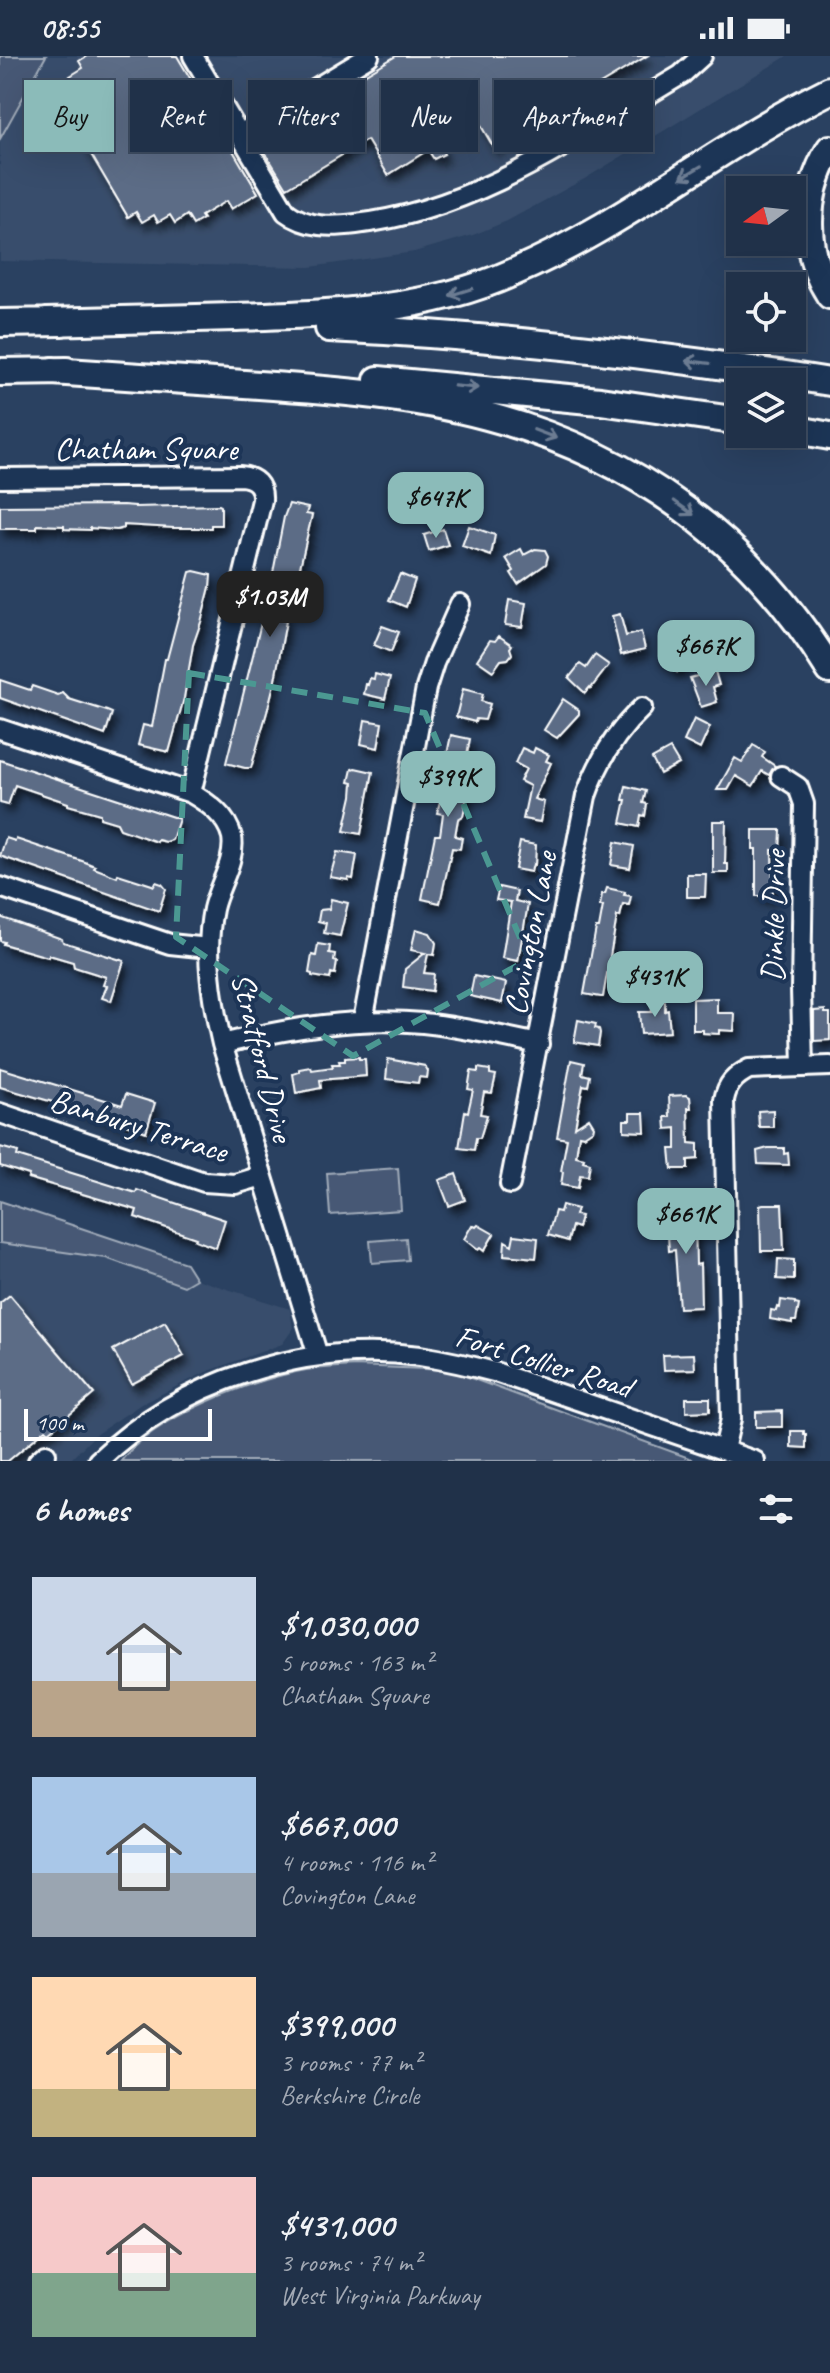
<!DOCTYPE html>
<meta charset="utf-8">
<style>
:root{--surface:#203149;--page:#2d3d53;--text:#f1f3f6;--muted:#a2a9b4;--line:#3d4c61;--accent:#8bbbb9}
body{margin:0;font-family:Caveat,sans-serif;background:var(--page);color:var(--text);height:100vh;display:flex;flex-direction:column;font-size:30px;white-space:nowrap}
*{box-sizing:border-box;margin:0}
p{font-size:26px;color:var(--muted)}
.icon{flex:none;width:44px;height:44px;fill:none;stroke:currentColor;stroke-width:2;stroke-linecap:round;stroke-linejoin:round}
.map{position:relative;height:1405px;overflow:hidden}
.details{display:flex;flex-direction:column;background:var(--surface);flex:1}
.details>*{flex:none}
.hud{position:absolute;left:24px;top:24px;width:782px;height:72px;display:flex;gap:16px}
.needle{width:52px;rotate:255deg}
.fabs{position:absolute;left:726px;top:120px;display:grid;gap:16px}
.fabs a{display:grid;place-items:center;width:80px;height:80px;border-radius:0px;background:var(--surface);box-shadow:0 8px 32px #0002,0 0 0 2px var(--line);font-size:40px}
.scale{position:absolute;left:24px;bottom:20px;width:188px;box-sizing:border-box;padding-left:8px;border:4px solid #fff;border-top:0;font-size:22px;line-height:28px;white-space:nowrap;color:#fff;-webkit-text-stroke:6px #1d3557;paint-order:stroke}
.price{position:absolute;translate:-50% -68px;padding:0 18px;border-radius:16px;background:var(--accent);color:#111;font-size:26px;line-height:52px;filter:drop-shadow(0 2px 4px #0008)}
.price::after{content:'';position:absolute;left:50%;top:48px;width:24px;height:18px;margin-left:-12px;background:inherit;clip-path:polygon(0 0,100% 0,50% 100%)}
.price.selected{background:#222;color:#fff}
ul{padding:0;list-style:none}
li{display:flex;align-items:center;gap:24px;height:200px;padding:0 32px}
li span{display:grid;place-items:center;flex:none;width:224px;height:160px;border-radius:0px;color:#555}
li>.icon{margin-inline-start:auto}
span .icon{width:96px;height:96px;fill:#fffc;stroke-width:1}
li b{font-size:34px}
h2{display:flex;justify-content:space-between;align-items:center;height:96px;padding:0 32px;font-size:34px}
.pill{padding:0 28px;border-radius:0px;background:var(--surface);box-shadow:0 8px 32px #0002,0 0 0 2px var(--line);font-size:28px;line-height:72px}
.pill.selected{background:var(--accent);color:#111}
.status{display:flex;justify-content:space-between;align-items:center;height:56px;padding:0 40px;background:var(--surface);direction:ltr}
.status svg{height:22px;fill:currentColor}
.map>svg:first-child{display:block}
</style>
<div class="status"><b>08:55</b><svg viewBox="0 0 49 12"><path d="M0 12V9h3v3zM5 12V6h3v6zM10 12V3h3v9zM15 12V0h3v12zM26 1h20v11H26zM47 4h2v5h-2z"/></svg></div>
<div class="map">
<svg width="830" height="1405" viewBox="0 0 830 1405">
<defs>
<filter id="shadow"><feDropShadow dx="4.5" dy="7" stdDeviation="4" flood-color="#0009"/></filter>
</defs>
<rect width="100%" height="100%" fill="#2a4161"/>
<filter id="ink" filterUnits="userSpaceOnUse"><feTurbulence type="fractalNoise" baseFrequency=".0125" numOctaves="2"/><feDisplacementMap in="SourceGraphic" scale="16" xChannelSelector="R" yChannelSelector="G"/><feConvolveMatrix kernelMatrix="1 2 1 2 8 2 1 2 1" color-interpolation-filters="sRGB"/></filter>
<g filter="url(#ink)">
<path fill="#394e6c" d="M46,0H787L586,122L507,165L473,179L414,196L310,211L0,205V83Z
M0,1187L106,1202L183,1230L196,1223L290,1253L293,1273L282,1288L206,1316L141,1348L95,1379L69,1405H0Z"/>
<path fill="#465975" stroke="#a2acba" stroke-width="2" d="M0,0H46L0,83Z
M398,1112L401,1154L330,1159L327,1117Z
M0,1145L186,1207L196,1223L184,1230L106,1202L0,1187Z
M406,1182L408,1204L372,1207L370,1185Z
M355,1310L449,1314L692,1403L691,1405H121C154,1361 253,1323 306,1314C322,1311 339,1311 355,1310Z"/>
<path fill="#5b6c86" stroke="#fff" stroke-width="2" filter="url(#shadow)" d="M87,0H177L258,137L231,153L226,145L201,160L203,163L193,169L187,159L175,167L170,159L158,166L154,159L142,166L136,156L128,161L62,49L69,45L63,35L75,27L70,20L83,12L79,5Z
M396,0H647L590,34L599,48L579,60L571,46L494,92L459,32L419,56L444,98L434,103L428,94L388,119L367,84L287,132L257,83Z
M289,448L308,452L306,458L312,459L295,533L292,544L285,542L280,564L286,565L275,624L267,656L251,712H245L226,707L271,527L284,461Z
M123,449L135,450V451L219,449L221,450V469H211V472H174L124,469V472L117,474L90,472V474L64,473V470L37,469V473H0V450Z
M469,470L495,479L491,500L462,490Z
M443,473L448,489L429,495L424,479Z
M521,493L524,499L535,493L545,494L548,500L546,508L518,528L511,517L514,515L506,502Z
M194,515L211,519L210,531L201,566L193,589L184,642L169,696L138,689L143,669L152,671L165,603H167L190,516Z
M400,518L415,524L406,551L389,544Z
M509,544L526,547L522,571L505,569Z
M620,558L626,580L641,576L645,593L621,599L612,560Z
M382,570L399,576L391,596L374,589Z
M499,580L512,589L510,592L512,598L508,603L501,604L493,615L477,604L490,584L495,585Z
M670,584L689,597L677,616L669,610L672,606L661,598Z
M595,599L609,609L591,632L590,631L585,637L569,622L580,608L586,612Z
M715,615L719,629L713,631L717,646L701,651L690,622Z
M375,618L390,622L385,643L364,638L366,628L368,629L370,622L374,623Z
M0,624L30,634L32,630L58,639L63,637L69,643L107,655L112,657L105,679L0,642Z
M463,633L483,638L481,645L490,648L485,664L476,663L475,666L456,661Z
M563,643L579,654V658L557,682L544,674Z
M694,663L710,671L700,693L684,685Z
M365,664L382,667L378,692L361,688Z
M451,679L470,683L461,729L468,738L463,760L458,763L455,780L462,782L460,793L452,792L440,847L422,843L435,779H440L443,758L437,757L450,705L446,703Z
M753,689L765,696L762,701L775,710L769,719L762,715L753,730L736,720L728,734H717L735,702L742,706Z
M522,692L533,697L535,692L549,699L546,705L551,707L534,743L544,746L540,766L523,763L530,730L520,725L526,713L515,707Z
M670,693L679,708L660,718L652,703Z
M0,704L179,763L172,784L166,786L158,784L157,786L120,773L117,767L100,762V758L68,749V747L15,729L8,749L0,747Z
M355,712L373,716L361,778L344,775L352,740L353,727L349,726L352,713Z
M626,730L646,735L643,747L647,748L645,760L641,759L639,771L621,767L626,744H623Z
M713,765H726L725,808H728V817H713Z
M753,774H781L780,795L772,794L773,840H756V793H753Z
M6,782L15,785L16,783L85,806L95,810L94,812L117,821L118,818L152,829L154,830L156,826L162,828L166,833L159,855L3,801L0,800Z
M520,786L536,789L535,809L533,808L531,816L515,813Z
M615,786L634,790L630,812L611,809Z
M337,796L357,799L353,823L348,822V824L330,821Z
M687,818H706L705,841H687Z
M499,831L517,835L515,845L528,848L518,905L502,902L511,846L496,844Z
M607,832L625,836L624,839L631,840L629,849L623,848L620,861L617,860L603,941H601L584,938L596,872H599L603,850H600L602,838H605Z
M331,843L348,847L340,880L324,877L326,867L318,865L320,854L329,853Z
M0,861L62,883L63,886L124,905L111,945L102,942L107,930L103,929L106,921L74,911L73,906L49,899L48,901L3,888L4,886L0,885Z
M416,873L430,877L436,887L434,899L428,898L424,917L434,918L432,935L403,931L405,913L425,897L411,894Z
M318,888L330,890L329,897L335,898L334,905L337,906L335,918L331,917L330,923L312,920V918L309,917L312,899L316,900Z
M474,920L506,927L502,947L470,940Z
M717,942V957H733L735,959L734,975L719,974V978L703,977V974H693V943Z
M665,945V955L668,954L670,976L641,978L639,956H652L651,946Z
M825,954V957H830V984L814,985V955Z
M578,964L596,968L595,972L599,973L600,977L598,990L574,986Z
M359,1001V1003H365L366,1020L320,1024L321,1032L296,1037L293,1018L299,1016V1013L311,1011L312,1014L333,1011L332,1008H340L339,1005H345V1002Z
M388,1003L425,1010L428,1015L427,1022L419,1021L418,1027L386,1023Z
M571,1004L584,1007L582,1018L590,1020L588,1030L583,1029L575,1071L589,1062L594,1070L593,1074L584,1080L579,1079L576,1100L584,1102L583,1105L590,1107L588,1120L580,1119L578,1132L561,1129L563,1116L561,1115L567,1083L557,1081Z
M0,1012L122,1049L126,1038L155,1047L146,1076L113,1063L0,1031Z
M478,1012L490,1014V1018L496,1019L492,1037L484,1036L480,1058L487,1059L480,1082H476L474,1094L459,1092L465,1055L468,1056L473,1034L468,1033L471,1015L478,1016Z
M686,1039L690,1041L691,1052H688L689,1087L698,1088V1103L688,1104V1113H672L670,1093H676V1072L666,1073L665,1061H670L669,1040Z
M773,1054V1071H759L758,1055Z
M630,1057H644L645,1076L624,1075V1064H630Z
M0,1091L18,1096L17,1100L136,1137L137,1134L225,1164L216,1192L195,1184L196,1182L135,1161L137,1154L28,1122L29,1119L0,1110Z
M768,1092H784V1098L788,1097L789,1109L758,1108L757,1095Z
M456,1118L465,1144L449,1150L439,1124Z
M667,1147V1157L643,1158V1149Z
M763,1148H782L784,1195H761L760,1149Z
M562,1149L577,1153L575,1159L581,1160L578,1172L572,1170L568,1185L548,1179L555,1155L560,1156Z
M671,1152L698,1153V1165L695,1166L696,1209L700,1208L701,1251L679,1252L675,1194L669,1195L668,1179H671Z
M472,1169L476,1171L478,1169L494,1178L484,1195L480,1192L478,1194L464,1183Z
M514,1179L538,1182L536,1202L504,1199L505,1185L512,1189Z
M778,1203L794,1204V1224L777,1223Z
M10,1239L94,1338L49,1376L46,1373L8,1405H0V1247Z
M781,1244L795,1246V1248L799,1249L796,1265H792V1267L770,1263L771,1254L776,1255L777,1251L780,1252Z
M165,1266L184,1300L132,1328L113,1294Z
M694,1298L695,1313L664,1314L663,1299Z
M686,1342H710V1355L686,1356Z
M782,1355V1371H756V1356Z
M791,1375H804V1378H806V1392L791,1391Z"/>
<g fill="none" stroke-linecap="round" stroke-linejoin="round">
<defs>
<path id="minor" d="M193,0L286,156C307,172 332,171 356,168C478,154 578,80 681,19L702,0
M240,78L369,0
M0,422L240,420C255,421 263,429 262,444L191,737
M0,673L191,737C208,747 227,760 232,781C236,805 218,830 213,853C204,898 212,944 222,988L318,1300
M781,720L798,731L804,748L801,933L803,1011
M0,831L170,888L209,892
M363,965L426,632L434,607L460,548
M222,988C289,972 354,961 423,967C462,971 501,980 539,988
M0,1057L204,1126L235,1128L262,1120
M510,1128L586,740C598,705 615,677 642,652
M724,1394L731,1363L724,1044C727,1028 735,1020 749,1013L830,1010
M38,1405L46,1398
M98,1405C182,1324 304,1285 420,1300C446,1304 472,1310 498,1317L755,1405"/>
<path id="highway" d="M830,93C803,137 801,195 830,239
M46,266C108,264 171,263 234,261C330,258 425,256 514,216C626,168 721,88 830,34
M0,267L62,266
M329,272C497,280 664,299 830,326
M52,315C121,320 190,324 259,329C335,334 413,340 487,360C634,399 751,484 830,614
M0,316L67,315
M378,324L600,345L740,365
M792,373L830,380"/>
</defs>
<use href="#minor" stroke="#fff" stroke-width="24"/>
<use href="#highway" stroke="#fff" stroke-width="32"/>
<use href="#minor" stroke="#1d3557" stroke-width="18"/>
<use href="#highway" stroke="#1d3557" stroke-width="26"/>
</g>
<defs><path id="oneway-shaft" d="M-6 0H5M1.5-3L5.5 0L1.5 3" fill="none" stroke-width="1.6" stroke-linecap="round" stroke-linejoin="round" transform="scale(2)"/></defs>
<g stroke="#6c7c92">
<use href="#oneway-shaft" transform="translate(691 116) rotate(149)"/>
<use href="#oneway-shaft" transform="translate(461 236) rotate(163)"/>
<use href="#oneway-shaft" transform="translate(698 306) rotate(-173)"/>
<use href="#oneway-shaft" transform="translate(466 331) rotate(5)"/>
<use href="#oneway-shaft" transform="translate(545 378) rotate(21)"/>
<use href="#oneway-shaft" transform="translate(684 452) rotate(36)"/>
</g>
</g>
<path fill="none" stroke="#4b9892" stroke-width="6" stroke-dasharray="16 10" stroke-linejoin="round" d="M189,617L425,657L529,903L353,1000L176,881Z"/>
<g text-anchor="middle" stroke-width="8" stroke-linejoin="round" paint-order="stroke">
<g font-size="32" fill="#fff" stroke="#1d3557">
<text x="146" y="403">Chatham Square</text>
<text transform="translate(773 860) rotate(-89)" y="11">Dinkle Drive</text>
<text transform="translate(530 877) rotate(-79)" y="11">Covington Lane</text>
<text transform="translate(263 1001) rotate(76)" y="11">Stratford Drive</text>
<text transform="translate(139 1069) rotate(17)" y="11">Banbury Terrace</text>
<text transform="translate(544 1305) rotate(17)" y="11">Fort Collier Road</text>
</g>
</g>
</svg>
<div class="fabs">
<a><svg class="needle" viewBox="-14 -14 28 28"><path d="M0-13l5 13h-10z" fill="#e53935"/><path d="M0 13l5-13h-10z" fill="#a2a9b4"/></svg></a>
<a><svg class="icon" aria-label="locate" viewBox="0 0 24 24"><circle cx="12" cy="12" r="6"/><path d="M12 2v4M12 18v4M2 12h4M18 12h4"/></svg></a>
<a><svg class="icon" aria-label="layers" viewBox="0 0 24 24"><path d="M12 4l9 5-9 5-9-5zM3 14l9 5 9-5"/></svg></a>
</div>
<div class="scale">100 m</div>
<b class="price" style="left:436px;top:484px">$647K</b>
<b class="price selected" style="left:270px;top:583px">$1.03M</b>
<b class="price" style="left:706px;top:632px">$667K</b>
<b class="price" style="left:448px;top:763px">$399K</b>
<b class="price" style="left:655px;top:963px">$431K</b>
<b class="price" style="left:686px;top:1200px">$661K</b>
<div class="hud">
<a class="pill selected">Buy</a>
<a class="pill">Rent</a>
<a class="pill">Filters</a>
<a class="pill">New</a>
<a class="pill">Apartment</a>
</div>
</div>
<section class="details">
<h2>6 homes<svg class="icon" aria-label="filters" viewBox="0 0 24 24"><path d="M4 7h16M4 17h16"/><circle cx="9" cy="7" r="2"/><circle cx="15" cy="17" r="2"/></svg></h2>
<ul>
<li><span style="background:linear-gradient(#c9d6e8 65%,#b9a48a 0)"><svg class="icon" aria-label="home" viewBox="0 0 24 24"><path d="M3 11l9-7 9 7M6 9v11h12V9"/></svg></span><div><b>$1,030,000</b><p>5 rooms · 163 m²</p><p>Chatham Square</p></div></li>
<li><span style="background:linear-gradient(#a9c7e8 60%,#9aa5b1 0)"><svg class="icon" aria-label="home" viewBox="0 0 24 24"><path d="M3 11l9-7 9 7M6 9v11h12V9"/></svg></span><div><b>$667,000</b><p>4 rooms · 116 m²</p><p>Covington Lane</p></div></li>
<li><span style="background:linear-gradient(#ffd9b3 70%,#c2b280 0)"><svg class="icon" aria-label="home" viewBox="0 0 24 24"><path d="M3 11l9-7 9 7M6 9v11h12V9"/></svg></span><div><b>$399,000</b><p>3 rooms · 77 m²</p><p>Berkshire Circle</p></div></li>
<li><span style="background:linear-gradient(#f6c9c9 60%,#7fa58c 0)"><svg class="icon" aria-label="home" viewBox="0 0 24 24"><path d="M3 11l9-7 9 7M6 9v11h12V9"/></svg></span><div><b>$431,000</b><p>3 rooms · 74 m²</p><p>West Virginia Parkway</p></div></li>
</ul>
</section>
